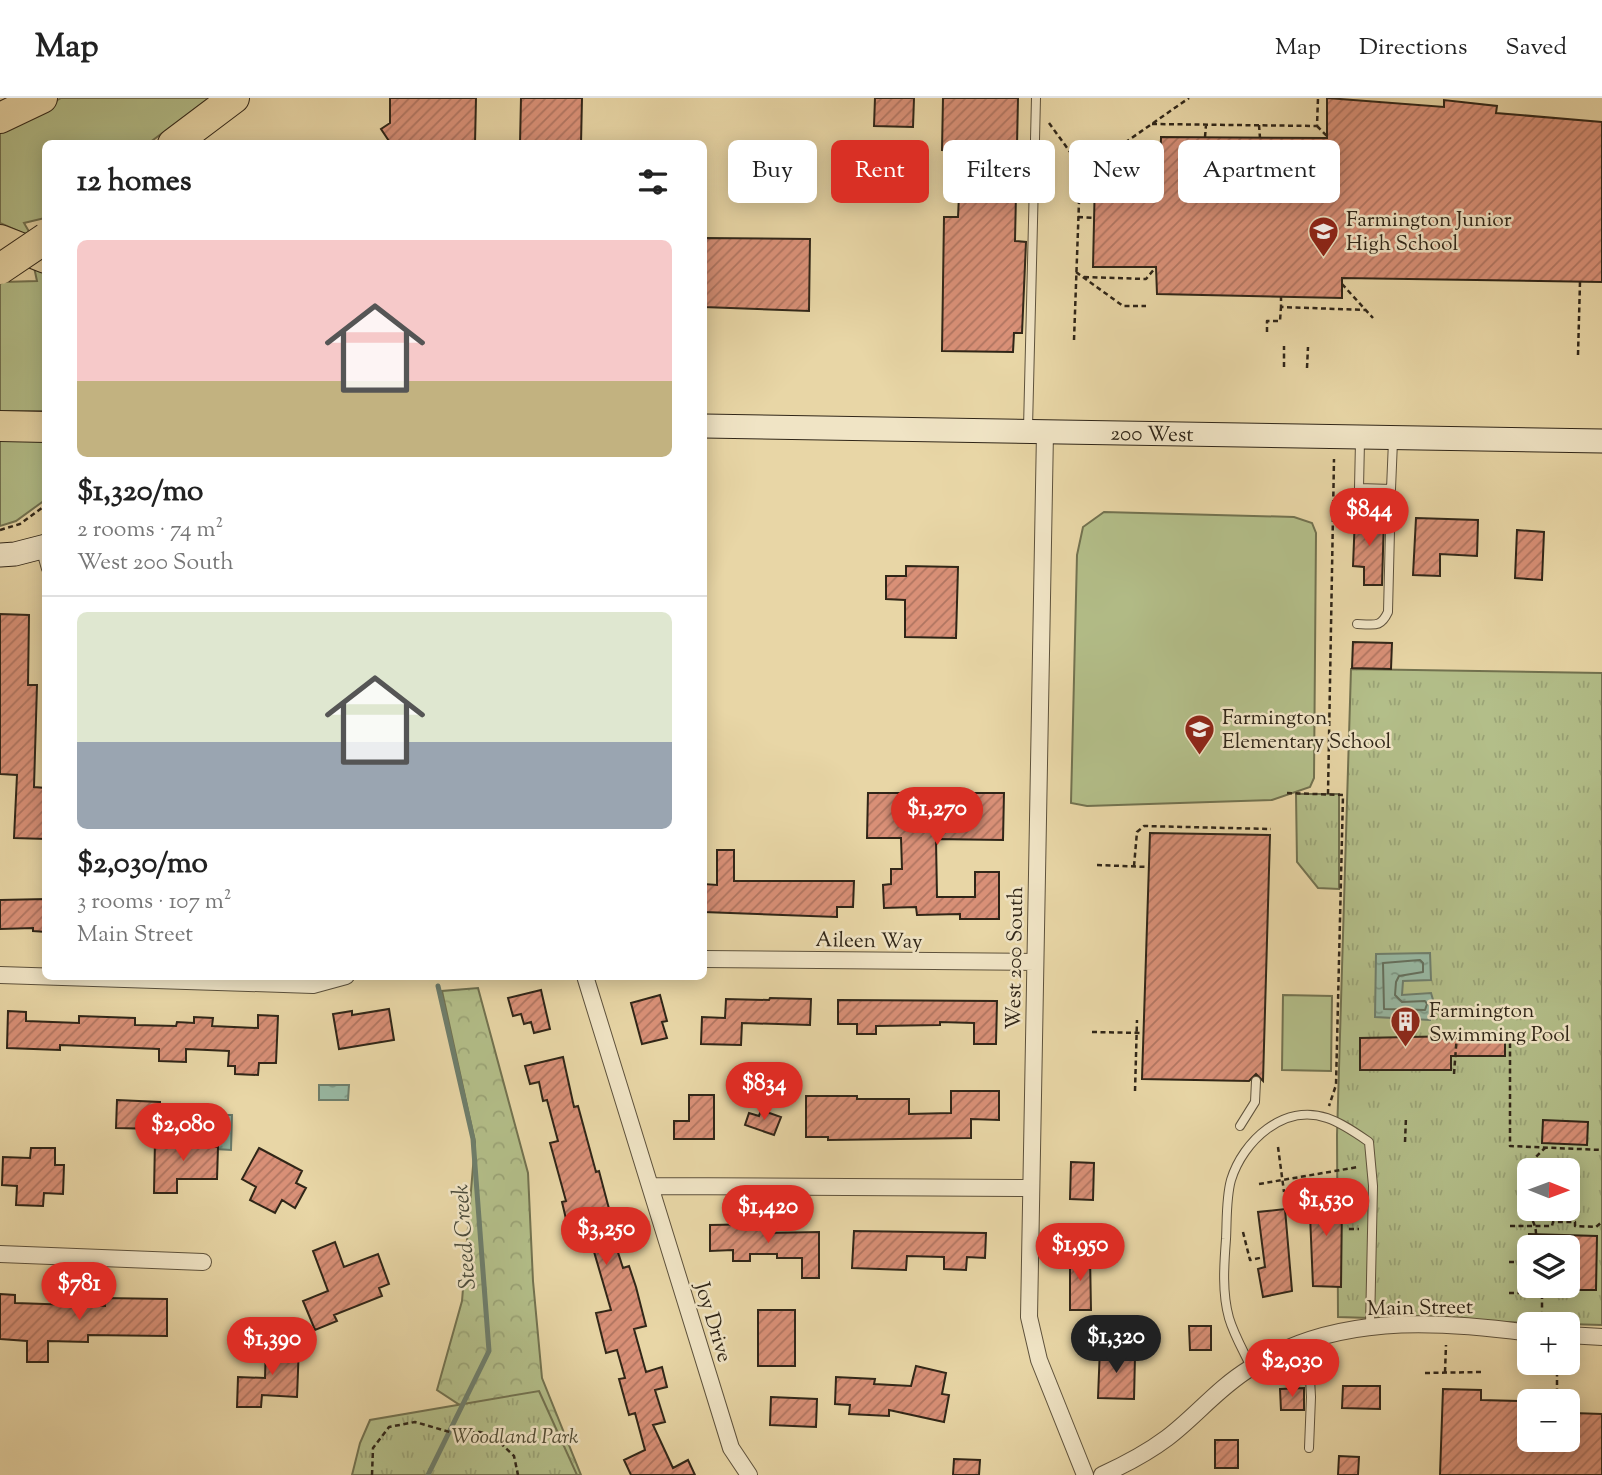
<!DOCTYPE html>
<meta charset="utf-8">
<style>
:root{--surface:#fff;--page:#f2f2f2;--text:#222;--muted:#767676;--line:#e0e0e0;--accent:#d93025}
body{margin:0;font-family:"Sorts Mill Goudy",serif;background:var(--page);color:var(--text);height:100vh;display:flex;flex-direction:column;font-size:26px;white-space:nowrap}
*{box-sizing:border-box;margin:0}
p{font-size:23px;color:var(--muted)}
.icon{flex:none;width:38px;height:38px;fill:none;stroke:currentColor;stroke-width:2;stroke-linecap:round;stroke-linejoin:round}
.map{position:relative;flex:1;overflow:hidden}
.drawer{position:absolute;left:42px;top:42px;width:665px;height:840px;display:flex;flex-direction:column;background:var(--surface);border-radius:10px;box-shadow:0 4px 18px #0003}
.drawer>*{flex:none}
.hud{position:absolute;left:728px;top:42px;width:665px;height:63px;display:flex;gap:14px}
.needle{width:46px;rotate:91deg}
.fabs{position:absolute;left:1517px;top:1060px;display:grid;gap:14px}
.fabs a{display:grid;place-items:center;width:63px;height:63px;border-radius:10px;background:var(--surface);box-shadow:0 4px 18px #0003;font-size:35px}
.price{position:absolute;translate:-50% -60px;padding:0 16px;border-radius:24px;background:var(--accent);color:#fff;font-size:23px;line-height:46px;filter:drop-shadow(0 2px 4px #0008)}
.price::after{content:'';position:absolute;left:50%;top:42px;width:21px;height:16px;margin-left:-10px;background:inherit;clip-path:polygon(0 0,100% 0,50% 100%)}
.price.active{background:#222;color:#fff}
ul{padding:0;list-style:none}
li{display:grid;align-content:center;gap:14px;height:371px;padding:0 35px}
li+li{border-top:2px solid var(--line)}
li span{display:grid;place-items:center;height:217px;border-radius:10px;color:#555}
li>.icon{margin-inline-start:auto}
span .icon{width:126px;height:126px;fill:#fffc;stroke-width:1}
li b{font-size:30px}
h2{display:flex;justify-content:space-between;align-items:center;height:84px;padding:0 35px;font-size:30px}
.chip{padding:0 24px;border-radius:10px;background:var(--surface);box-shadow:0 4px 18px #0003;font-size:24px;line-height:63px}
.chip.active{background:var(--accent);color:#fff}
header{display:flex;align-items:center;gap:42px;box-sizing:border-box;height:98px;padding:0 35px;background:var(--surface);border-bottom:2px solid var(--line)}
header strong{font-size:33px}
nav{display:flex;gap:38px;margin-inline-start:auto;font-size:24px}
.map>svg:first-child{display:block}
</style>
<header>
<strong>Map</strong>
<nav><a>Map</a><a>Directions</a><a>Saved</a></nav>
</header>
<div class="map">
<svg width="1602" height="1377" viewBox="0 0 1602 1377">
<defs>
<pattern id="forest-crowns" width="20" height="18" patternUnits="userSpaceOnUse" patternTransform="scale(1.75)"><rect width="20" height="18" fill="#b3be89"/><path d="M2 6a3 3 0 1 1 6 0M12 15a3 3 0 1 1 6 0" fill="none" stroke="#9aa376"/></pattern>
<pattern id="park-tufts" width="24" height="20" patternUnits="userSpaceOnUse" patternTransform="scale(1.75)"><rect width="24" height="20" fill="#b3be89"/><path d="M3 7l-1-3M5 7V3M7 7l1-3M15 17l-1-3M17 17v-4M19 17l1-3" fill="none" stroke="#9aa376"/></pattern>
<pattern id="water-ripples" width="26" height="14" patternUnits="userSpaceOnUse" patternTransform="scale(1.75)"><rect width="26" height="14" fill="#98b9a4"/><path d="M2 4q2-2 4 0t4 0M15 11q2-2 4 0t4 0" fill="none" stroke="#7c9685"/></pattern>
<pattern id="building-hatch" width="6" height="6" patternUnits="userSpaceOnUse" patternTransform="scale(1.75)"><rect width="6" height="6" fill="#d99077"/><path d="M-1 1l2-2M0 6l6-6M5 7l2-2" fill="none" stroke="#b07561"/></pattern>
</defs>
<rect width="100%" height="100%" fill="#e8d6a6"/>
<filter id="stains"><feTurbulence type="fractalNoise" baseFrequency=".00286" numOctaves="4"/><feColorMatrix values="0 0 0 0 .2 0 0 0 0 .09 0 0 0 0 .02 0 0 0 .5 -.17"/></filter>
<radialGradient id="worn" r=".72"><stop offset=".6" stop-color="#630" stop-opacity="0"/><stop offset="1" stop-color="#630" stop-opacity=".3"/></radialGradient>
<path fill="#b3be89" stroke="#727250" stroke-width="2" d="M61,0H209L149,45L46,46L45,120L24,125L31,137L29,138L0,125V35Z
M34,169L45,170V313H0V186L3,184L37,183Z
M0,335L46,338L45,402L16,423L0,428Z
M1104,414L1294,419L1312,425L1316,435L1314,680L1310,689L1272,702L1087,708L1071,705L1077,457L1083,429Z
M1283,897L1332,898L1331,973L1282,972Z"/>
<path fill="url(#forest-crowns)" stroke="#727250" stroke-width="2" d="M478,890L528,1075L533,1183L542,1280L581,1377H471L487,1325L437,1292L462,1203L475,1044L442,893Z"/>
<path fill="url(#park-tufts)" stroke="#727250" stroke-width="2" fill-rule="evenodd" d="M1351,571L1602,575V1227L1338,1219L1337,1037ZM1530,1073H1568V1111H1530ZM1530,1150H1568V1188H1530Z
M1296,696H1339V791L1318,790L1297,764Z
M539,1293L577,1377H352L360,1345L370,1322Z"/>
<path fill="url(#water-ripples)" stroke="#6e7e6c" stroke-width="2" d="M1430,855L1431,882L1403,883L1402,897L1431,895L1434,905L1430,922L1375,919L1376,856Z
M319,987H349L348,1002H319Z
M217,1017H232L231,1052L216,1051Z"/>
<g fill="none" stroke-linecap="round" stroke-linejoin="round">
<path stroke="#64705e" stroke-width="2" d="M1420,862L1423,865V874L1399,878L1396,884L1395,897L1402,904L1425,903L1427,906L1425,912L1384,911L1383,865Z"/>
<path stroke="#6e7e6c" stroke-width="5" d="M428,1377L489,1253L473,1041L438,888"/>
</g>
<path fill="url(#building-hatch)" stroke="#302618" stroke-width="2" d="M390,0H476L475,46H391L381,31L390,25Z
M521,0H582L581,46H520Z
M875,0H914L913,29L874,28Z
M943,0H1018L1015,143L1026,144L1022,235H1014L1013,254L942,253L944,119H958L961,53L942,52Z
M1327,0L1444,9V2L1497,8L1496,15L1602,24V184L1342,180V200L1157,196L1156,169H1093L1095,79L1160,81L1161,39L1327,40Z
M705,140L810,141L809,213L704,209Z
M1355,418L1384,419L1382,487H1364V469L1353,468Z
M1416,420L1478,422L1477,458L1440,456V478L1413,477Z
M1517,432L1544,434L1542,482L1515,480Z
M906,468L958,469L956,540L905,539V502L886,501V478H906Z
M0,516L29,517L28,587H37L34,689L46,690V741L14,740L17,677L0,676Z
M1353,544L1392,545L1391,571L1352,570Z
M868,695H1004L1003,742L936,741L937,799H975V774H999V821H960V816L917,817L916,809L884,810L883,787L891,786V771H902L901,740H867Z
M1150,735L1270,737L1263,983L1256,976L1249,983L1142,981Z
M717,752H734V783H854L853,809H837V819L704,814V786L717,787Z
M46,801V834L33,833V830L0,831V802Z
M541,892L550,931L534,935L531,924L524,926L521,916L513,918L508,900Z
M660,897L667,923L662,924L667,940L642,946L631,905Z
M770,900L811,901L810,927L742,925L741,947L701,946L702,919L725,920L726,901L769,902Z
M838,902L997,903L996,946H974V925L940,924V927L876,928V936H857V926H838Z
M389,911L394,942L339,951L333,916L352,913V917Z
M8,913L26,914V923L79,925V918L135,920V927L176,928L177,924L194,925V919L213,920L212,928L258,930V917L278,918L276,965H259L258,977L235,976V968H228L229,953L186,951V964L159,963V951L60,947V952L7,950Z
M1460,938H1505V958H1451V972H1360V940Z
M563,959L574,1009L578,1008L596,1074L599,1073L612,1122L608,1123L623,1170L629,1168L636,1189L646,1228L634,1231L646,1274L662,1269L667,1289L655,1292L665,1324L653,1327L673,1370L688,1362L695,1377H631L624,1362L645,1352L635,1315L629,1317L619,1281L625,1280L617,1252L606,1255L596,1215L611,1212L583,1116L566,1121L562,1104L566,1103L550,1045L558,1043L547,1002L543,1003L539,984L530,986L525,968Z
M951,993H999V1022L971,1021V1040L828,1042V1039H806V998H857V1001H909V1016L951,1015Z
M689,997H714V1041H674V1023H689Z
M117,1002L160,1004L159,1031L116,1030Z
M761,1012L781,1019L774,1037L745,1027L749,1015L759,1018Z
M1543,1022L1588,1024L1587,1047L1542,1045Z
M155,1041L208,1042V1049H218L217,1081H177V1095H154Z
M31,1050H55V1067H64L63,1096L44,1095L43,1108L16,1107L17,1088L2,1087L3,1059L30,1060Z
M259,1050L302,1073L296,1085L306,1090L295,1110L282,1102L275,1115L250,1102L256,1089L242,1081Z
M1071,1064L1094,1065L1093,1102L1070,1101Z
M1309,1093H1339V1103L1342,1104L1341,1189L1313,1188Z
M1285,1111L1292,1193L1263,1199L1258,1171L1265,1169L1258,1114Z
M764,1126V1135L819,1134V1180H802V1160H777V1156H750V1163H733V1152L710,1153V1127Z
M854,1133L986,1135L985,1160L967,1159L966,1172L944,1171V1159L907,1158L906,1172L852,1170Z
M1529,1136L1597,1138L1596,1192H1568V1150H1529Z
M335,1144L344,1169L378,1156L389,1186L379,1190L382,1198L334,1217L337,1223L315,1232L303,1203L328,1193L313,1153Z
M1070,1158H1090L1091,1212H1070Z
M0,1196L15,1197V1205L105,1208V1200L167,1201V1238L88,1237V1244L48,1243V1264H27V1243L0,1241Z
M758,1212H795V1268H758Z
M1189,1228H1211V1252H1190Z
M266,1246L299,1247L297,1299L262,1297L261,1309H237L238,1279L265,1280Z
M1100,1249L1115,1250V1257L1135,1258L1134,1301L1098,1300Z
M916,1268L946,1275L942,1296L949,1297L944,1324L889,1312V1318L849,1316L850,1307L835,1306L836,1279L875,1281L874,1286L911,1288Z
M1343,1288H1380V1311L1342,1310Z
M1304,1290V1312H1281L1280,1291Z
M1443,1291L1481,1292V1302L1518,1303V1323H1530V1342H1568V1324H1573L1574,1315L1602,1316V1377H1440Z
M771,1299L817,1301L816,1329L770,1327Z
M1215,1342H1238V1370H1215Z
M1339,1358L1359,1359L1358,1377H1338Z
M954,1361L980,1362L979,1377H953Z"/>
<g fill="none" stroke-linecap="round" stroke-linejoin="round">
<defs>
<path id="lane" d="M1028,330L1036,0
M1360,343L1359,390L1391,391L1393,343
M41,453L46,471
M1357,526C1373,526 1380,531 1388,514L1391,391
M1240,1028L1255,1004L1256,983
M1308,1243L1311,1299L1309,1350
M1251,1269C1244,1254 1234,1237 1229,1220C1222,1195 1224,1167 1226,1141C1227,1122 1226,1100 1231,1082C1243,1043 1284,1005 1327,1020C1342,1025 1356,1035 1369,1044L1373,1088L1370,1228"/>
<path id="street" d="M1045,334L1029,1219L1039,1262L1085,1377
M704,861L1035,864
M0,877L313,887L346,878
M585,878L731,1350L749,1377
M650,1088L1030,1090
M0,1156L203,1164
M1568,1237L1602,1239
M1102,1377C1124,1367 1147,1355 1167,1340C1195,1319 1218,1290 1249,1271C1332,1216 1435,1222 1530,1235"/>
<g id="secondary">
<path id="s1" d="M704,328L1602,343"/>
<path d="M0,457L15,456L46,448"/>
</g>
<path id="highway" d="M0,20L42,0
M173,46L234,0
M0,142L46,160
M0,328L46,329"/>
</defs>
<use href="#lane" stroke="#5e523c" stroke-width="10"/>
<use href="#street" stroke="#5e523c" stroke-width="18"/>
<use href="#secondary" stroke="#302618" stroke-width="25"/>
<use href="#highway" stroke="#302618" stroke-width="32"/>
<path stroke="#302618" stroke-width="2.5" stroke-dasharray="5 3.5" stroke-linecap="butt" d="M1049,25L1084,73
M1152,26L1317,28L1318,0
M1259,27L1260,40
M1317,28L1327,38
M1205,39L1206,27
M1078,119L1094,120
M1076,174L1123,208H1146
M1084,179L1146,181L1156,169
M1342,186L1373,220
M1281,198V209L1366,212
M1267,234V223H1280L1281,209
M1074,242L1080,76L1189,0
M1578,257L1580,184
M1284,269V248
M1307,270L1308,249
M0,432L20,426L46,407
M1287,695L1343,697L1336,987L1329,1008
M1328,696L1334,361
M1097,767L1149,769
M1134,768L1137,734L1144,728L1271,731
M1092,934L1144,935
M1454,976L1457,936H1510V1048L1602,1052
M1135,993L1137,922
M1405,1044L1406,1019
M1278,1049L1284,1094
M1531,1064L1534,1073
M1259,1086L1358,1069
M1510,1128H1552L1553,1124H1575V1128L1596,1129L1602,1124
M1349,1131H1359
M1243,1134L1250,1162L1264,1159
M1536,1136C1536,1124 1528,1116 1523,1105C1515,1081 1529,1065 1545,1050
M1509,1164H1525
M1509,1195H1542V1210
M1445,1274L1446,1247
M1425,1275L1483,1274
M1557,1304V1275
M372,1377L373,1350L389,1329L415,1324L453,1335L480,1334L493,1338L514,1358L518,1377"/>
<use href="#lane" stroke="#f0e4c5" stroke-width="8"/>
<use href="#street" stroke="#f0e4c5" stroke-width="16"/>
<use href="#secondary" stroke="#f0e4c5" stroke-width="23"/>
<use href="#highway" stroke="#e8d6a6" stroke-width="30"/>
<defs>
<path id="highway-bridge" d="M0,171L46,140"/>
</defs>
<use href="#highway-bridge" stroke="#302618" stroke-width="32" stroke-linecap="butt"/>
<use href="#highway-bridge" stroke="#e8d6a6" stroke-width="30"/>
</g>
<defs>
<symbol id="school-pin" viewBox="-11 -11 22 30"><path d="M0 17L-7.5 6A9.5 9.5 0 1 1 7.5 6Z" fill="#8f2418" stroke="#f0e4c5"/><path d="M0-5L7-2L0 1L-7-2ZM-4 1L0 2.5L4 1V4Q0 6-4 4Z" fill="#fff"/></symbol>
<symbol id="building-pin" viewBox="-11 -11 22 30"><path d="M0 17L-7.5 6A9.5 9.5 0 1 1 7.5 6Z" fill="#8f2418" stroke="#f0e4c5"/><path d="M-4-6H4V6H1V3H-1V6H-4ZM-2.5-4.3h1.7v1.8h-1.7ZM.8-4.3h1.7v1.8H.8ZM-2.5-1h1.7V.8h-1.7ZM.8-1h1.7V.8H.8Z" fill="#fff"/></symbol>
</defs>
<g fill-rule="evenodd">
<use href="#school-pin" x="1306" y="116" width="35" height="47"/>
<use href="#school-pin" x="1182" y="614" width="35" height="47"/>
<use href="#building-pin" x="1388" y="906" width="35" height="47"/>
</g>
<g text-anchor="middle" stroke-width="5" stroke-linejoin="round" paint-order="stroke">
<g font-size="21" fill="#302618" stroke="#f0e4c5" text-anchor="start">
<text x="1346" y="128">Farmington Junior<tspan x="1346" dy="24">High School</tspan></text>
<text x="1222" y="626">Farmington<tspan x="1222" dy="24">Elementary School</tspan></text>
<text x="1429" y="919">Farmington<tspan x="1429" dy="24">Swimming Pool</tspan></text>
</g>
<g font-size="21" fill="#302618" stroke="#f0e4c5">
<text dy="7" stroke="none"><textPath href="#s1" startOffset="448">200 West</textPath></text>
<text transform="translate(869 842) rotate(1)" y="7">Aileen Way</text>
<text transform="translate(1014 860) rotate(-89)" y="7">West 200 South</text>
<text transform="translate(1420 1209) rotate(-1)" y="7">Main Street</text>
<text transform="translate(714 1224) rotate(73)" y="7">Joy Drive</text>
</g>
<g font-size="21" font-style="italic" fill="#514c34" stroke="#f0e4c5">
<text x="515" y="1345">Woodland Park</text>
</g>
<g font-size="23" font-style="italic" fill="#4a4b3b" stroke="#f0e4c5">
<text transform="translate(463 1139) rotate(-94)" y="8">Steed Creek</text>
</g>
</g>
<rect width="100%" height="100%" filter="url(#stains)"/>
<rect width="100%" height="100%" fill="url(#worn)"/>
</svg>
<div class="fabs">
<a><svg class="needle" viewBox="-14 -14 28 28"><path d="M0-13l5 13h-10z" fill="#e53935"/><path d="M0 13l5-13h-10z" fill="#767676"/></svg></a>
<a><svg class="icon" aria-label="layers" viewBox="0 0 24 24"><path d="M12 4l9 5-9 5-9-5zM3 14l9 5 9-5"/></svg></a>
<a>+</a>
<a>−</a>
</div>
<b class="price" style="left:1369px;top:450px">$844</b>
<b class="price" style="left:937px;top:749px">$1,270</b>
<b class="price" style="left:764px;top:1024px">$834</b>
<b class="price" style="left:183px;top:1065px">$2,080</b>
<b class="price" style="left:1326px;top:1140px">$1,530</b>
<b class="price" style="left:768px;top:1147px">$1,420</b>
<b class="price" style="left:606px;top:1169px">$3,250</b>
<b class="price" style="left:1080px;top:1185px">$1,950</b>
<b class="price" style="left:79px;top:1224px">$781</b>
<b class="price active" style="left:1116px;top:1277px">$1,320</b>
<b class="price" style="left:272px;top:1279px">$1,390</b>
<b class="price" style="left:1292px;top:1301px">$2,030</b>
<div class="hud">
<a class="chip">Buy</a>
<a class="chip active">Rent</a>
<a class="chip">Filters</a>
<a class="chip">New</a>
<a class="chip">Apartment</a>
</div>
<section class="drawer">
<h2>12 homes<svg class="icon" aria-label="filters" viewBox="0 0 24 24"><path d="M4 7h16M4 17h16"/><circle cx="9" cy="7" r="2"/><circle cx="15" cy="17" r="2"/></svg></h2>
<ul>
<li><span style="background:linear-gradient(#f6c9c9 65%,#c2b280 0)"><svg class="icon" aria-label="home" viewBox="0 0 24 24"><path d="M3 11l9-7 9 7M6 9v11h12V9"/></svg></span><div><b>$1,320/mo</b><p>2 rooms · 74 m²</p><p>West 200 South</p></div></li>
<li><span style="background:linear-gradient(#dfe7d0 60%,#9aa5b1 0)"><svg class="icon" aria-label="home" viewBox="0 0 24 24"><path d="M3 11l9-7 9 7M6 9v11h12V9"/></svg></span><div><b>$2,030/mo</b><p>3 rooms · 107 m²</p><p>Main Street</p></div></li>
</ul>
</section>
</div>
